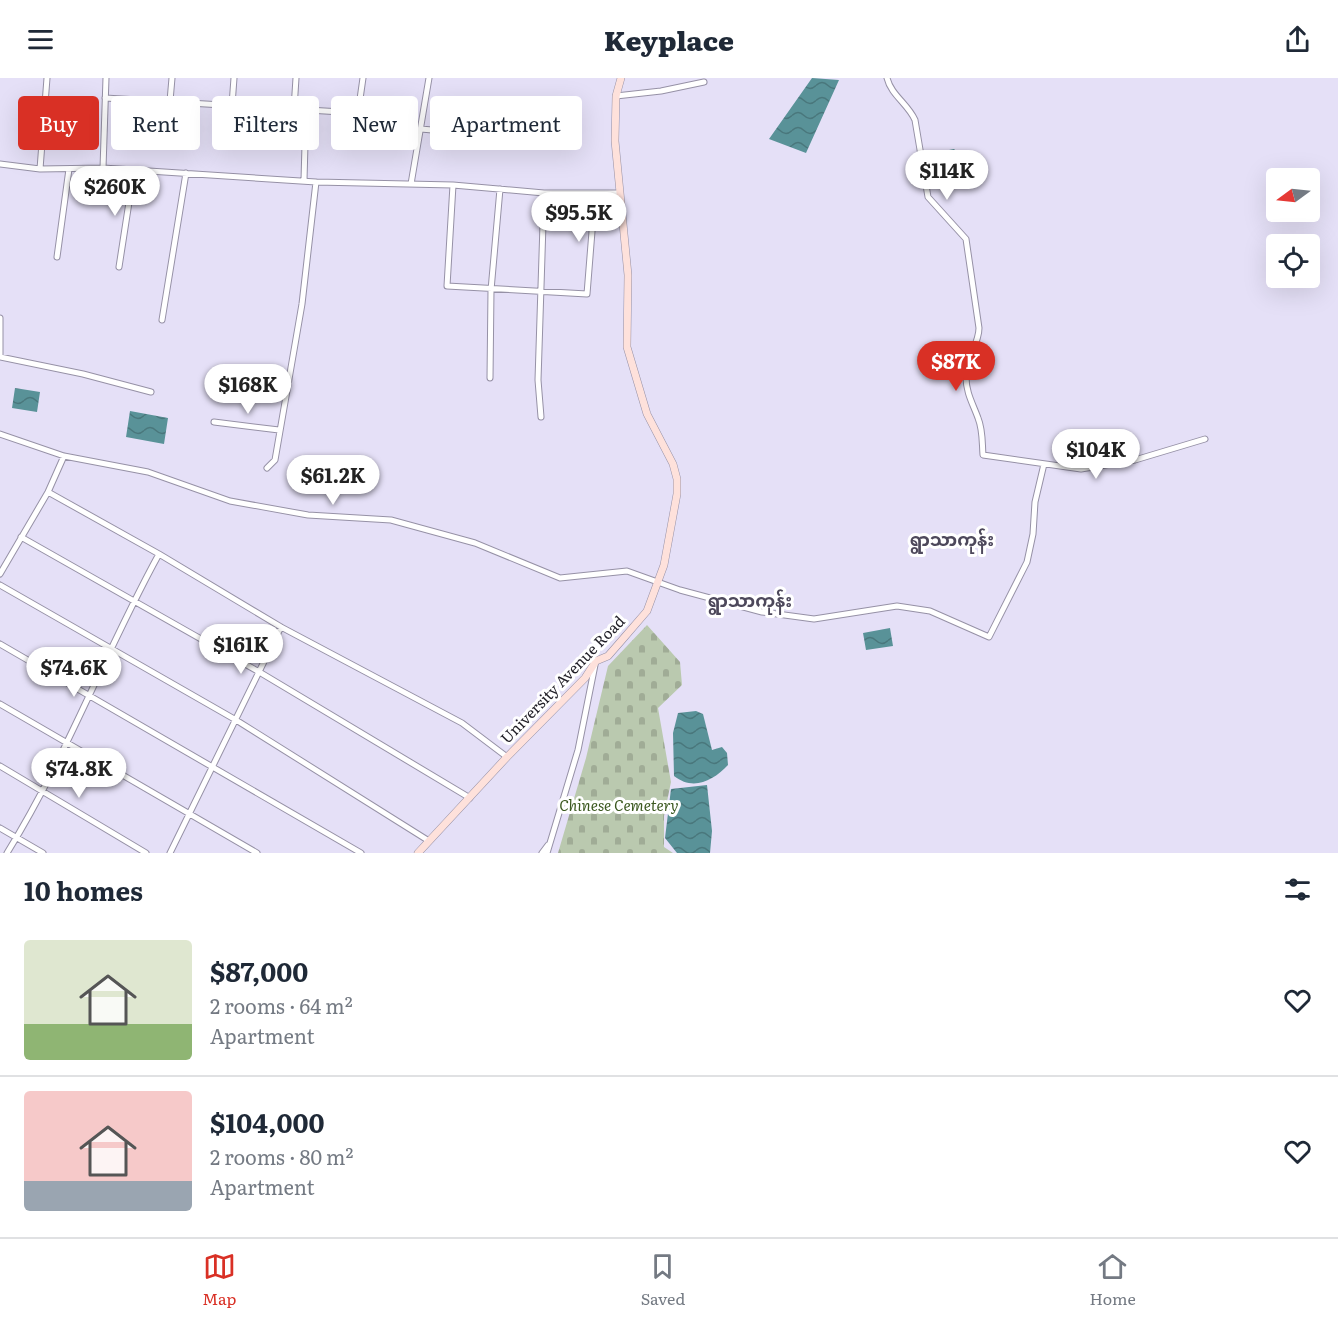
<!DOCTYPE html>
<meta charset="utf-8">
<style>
:root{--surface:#fff;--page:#f2f2f3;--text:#1f2937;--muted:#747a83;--line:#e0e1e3;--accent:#d93025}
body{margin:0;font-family:Literata,"Noto Sans Myanmar",serif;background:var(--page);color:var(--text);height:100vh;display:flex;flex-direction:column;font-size:22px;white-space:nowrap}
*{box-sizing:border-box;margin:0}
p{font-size:20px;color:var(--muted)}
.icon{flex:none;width:33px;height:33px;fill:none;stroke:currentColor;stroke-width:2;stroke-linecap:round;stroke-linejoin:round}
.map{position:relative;height:775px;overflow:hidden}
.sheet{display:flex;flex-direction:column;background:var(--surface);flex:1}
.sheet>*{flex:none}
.banner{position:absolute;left:18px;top:18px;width:600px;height:54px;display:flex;gap:12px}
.needle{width:39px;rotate:255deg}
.tools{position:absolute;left:1266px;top:90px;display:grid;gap:12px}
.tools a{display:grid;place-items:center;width:54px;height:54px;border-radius:6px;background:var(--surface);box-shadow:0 6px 24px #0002;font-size:30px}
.price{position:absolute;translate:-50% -51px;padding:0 14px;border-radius:21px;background:#fff;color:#222;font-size:20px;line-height:39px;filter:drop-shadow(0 2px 3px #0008)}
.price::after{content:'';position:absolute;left:50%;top:36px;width:18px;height:14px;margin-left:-9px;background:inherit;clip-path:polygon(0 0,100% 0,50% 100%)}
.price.current{background:var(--accent);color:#fff}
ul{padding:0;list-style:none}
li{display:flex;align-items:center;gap:18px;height:150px;padding:0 24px}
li+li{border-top:2px solid var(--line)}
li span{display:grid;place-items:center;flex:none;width:168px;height:120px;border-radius:6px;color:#555}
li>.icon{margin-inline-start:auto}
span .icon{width:72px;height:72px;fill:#fffc;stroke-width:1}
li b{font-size:26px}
h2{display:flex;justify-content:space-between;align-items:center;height:72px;padding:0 24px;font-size:26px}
.tag{padding:0 21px;border-radius:6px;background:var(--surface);box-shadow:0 6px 24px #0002;font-size:21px;line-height:54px}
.tag.current{background:var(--accent);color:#fff}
header{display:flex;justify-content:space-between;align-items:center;height:78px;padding:0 24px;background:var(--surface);font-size:27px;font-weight:800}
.menu{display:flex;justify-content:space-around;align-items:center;height:84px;border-top:2px solid var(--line);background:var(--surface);font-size:16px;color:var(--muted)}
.menu a{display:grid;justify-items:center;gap:3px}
.menu .current{color:var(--accent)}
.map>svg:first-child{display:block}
</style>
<header><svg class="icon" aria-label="menu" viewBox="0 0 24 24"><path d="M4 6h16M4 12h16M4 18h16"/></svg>Keyplace<svg class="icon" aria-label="share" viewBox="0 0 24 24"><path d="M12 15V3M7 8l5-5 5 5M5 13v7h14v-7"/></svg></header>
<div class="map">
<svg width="1338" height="775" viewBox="0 0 1338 775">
<defs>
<pattern id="cemetery-stones" width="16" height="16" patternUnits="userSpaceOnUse" patternTransform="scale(1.5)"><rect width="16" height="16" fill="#bac9af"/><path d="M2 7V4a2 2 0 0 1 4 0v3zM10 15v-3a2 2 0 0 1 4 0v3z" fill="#a0ac96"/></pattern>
<pattern id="water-waves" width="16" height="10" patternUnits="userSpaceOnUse" patternTransform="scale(1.5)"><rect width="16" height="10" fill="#599298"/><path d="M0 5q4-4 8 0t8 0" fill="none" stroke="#49777c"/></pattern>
</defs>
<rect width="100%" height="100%" fill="#e5e0f7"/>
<path fill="url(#cemetery-stones)" d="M647,547L680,584L682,607L658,630L671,704L664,738V769L673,775H558L586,680L608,588Z"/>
<path fill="url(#water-waves)" d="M812,0L839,2L806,75L769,61Z
M954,71L959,76V88C951,94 942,94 933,90L931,82L934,75Z
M15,310L40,314L37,334L12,330Z
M130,333L168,340L164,366L126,359Z
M890,550L893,568L866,572L863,555Z
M696,633L703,636L712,672L722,669L727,675L728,687C713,703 693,713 674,698L673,655L678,635Z
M707,707L712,753L710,775H677L665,760L671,711Z"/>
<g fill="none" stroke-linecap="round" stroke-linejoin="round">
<defs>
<path id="street" d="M887,0C891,17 908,26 915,42L928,119L966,161L979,250C979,267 965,281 966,299C966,315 973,326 978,340C983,352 982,365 983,377L1081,391L1135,382L1205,361
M616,18L661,13L704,4
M105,20L358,35L363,0
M170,23L172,0
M232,27L234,0
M294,31L296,0
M421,51L510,59
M0,86L40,91L103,90L316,104L453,107L544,115H620
M103,90L106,0
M40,91L47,0
M304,102L306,31
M411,106L429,0
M453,107L447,208L587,216L595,116
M57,179L69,91
M119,189L134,92
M0,240V278
M162,242L186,95
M0,279L83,296L151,314
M490,300L491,212L500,111
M541,339L538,302L544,115
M214,344L279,352
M0,356L64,378L148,394L230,423L308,437L391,442L475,465L560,500L627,493L680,512L762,534L814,541L897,528L930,533L989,559L1027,484L1033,456L1035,424L1044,386
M267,390L275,382L302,226L316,104
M48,414L159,476L281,549L462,645L507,679
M21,459L261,595L470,720
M0,496L48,414L64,378
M0,507L236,642L429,763
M0,566L361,775
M0,626L257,775
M0,688L146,775
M0,750L43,775
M7,775C66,680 105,574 159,476
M170,775L281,549
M542,775L548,767
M547,775L578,672L595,587"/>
<path id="secondary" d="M418,775L507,679L585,600L596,583L608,578L622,562L647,533L664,487L677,416V401L673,386L647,336L627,269L628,197L615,63L616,18L621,0"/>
</defs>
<use href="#street" stroke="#9691a6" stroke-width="7"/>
<use href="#secondary" stroke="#9691a6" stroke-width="8"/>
<use href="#street" stroke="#fff" stroke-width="5"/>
<use href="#secondary" stroke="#fee1db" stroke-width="7"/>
</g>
<g text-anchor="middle" stroke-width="6" stroke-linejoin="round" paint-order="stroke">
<g font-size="15" fill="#201e26" stroke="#fff">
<text transform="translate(563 602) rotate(-46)" y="5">University Avenue Road</text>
</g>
<g font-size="15" font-style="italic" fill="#3b581f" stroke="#fff">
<text x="619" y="733">Chinese Cemetery</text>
</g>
<g font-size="18" font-weight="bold" fill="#4d485b" stroke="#fff">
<text x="952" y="468">ရွာသာကုန်း</text>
<text x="750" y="529">ရွာသာကုန်း</text>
</g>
</g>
</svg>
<div class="tools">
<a><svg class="needle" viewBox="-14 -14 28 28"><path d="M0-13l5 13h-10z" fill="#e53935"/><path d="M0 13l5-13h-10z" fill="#747a83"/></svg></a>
<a><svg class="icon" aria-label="locate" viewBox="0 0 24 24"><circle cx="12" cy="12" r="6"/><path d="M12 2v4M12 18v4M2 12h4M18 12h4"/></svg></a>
</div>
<b class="price" style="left:947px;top:123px">$114K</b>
<b class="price" style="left:115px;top:139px">$260K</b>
<b class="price" style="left:579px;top:165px">$95.5K</b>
<b class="price current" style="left:956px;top:314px">$87K</b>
<b class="price" style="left:248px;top:337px">$168K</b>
<b class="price" style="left:1096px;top:402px">$104K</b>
<b class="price" style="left:333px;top:428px">$61.2K</b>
<b class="price" style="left:241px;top:597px">$161K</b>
<b class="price" style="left:74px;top:620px">$74.6K</b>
<b class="price" style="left:79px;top:721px">$74.8K</b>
<div class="banner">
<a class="tag current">Buy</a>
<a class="tag">Rent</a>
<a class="tag">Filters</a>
<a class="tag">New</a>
<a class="tag">Apartment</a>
</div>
</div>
<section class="sheet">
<h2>10 homes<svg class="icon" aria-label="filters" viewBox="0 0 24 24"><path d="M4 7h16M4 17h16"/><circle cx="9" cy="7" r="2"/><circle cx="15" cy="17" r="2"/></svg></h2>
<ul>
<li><span style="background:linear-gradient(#dfe7d0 70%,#8fb573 0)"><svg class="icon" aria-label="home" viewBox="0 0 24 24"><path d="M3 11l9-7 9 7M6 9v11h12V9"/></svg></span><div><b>$87,000</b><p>2 rooms · 64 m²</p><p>Apartment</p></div><svg class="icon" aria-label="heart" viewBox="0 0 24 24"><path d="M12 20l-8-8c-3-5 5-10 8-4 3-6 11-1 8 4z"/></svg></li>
<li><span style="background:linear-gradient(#f6c9c9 75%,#9aa5b1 0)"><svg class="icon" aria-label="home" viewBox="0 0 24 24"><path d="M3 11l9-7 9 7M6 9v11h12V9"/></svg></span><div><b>$104,000</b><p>2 rooms · 80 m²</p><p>Apartment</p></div><svg class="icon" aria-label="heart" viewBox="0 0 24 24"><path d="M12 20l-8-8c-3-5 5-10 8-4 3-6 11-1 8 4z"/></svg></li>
</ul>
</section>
<nav class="menu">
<a class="current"><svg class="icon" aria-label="map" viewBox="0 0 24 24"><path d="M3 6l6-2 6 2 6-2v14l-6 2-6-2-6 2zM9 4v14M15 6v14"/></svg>Map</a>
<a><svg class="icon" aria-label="saved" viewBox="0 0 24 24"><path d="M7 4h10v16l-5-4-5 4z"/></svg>Saved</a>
<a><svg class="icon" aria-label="home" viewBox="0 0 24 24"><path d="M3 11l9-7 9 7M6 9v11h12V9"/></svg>Home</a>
</nav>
